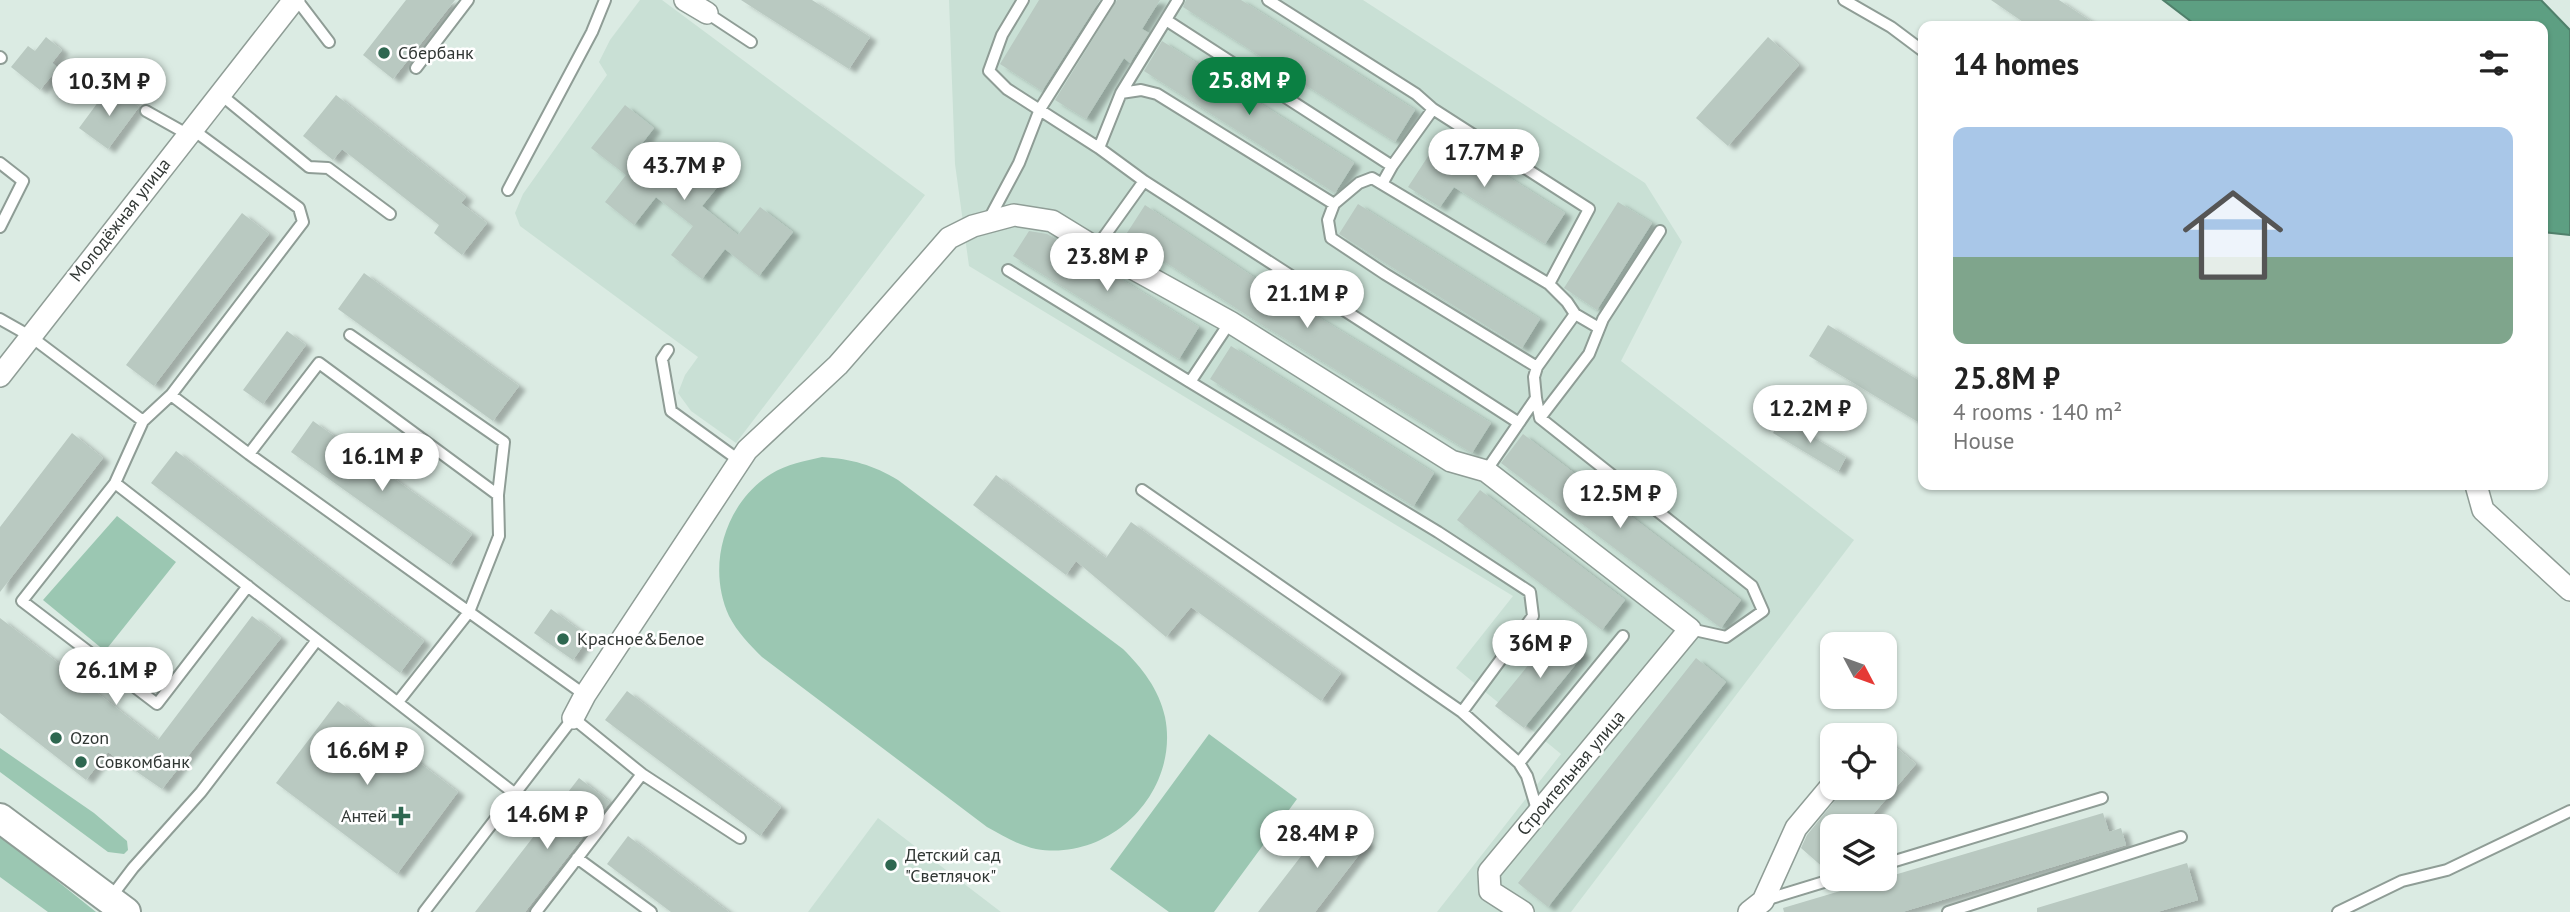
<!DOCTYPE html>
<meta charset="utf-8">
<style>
:root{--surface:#fff;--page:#f6f6f6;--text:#222;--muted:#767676;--line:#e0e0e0;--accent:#0b8043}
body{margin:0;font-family:"PT Sans",sans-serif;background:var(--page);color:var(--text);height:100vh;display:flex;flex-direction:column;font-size:26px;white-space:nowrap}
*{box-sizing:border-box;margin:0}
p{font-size:23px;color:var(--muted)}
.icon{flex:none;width:38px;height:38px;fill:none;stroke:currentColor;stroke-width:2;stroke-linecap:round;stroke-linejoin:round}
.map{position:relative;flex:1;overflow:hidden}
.drawer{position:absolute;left:1918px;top:21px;width:630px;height:469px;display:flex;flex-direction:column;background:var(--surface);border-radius:14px;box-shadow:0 2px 5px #0004}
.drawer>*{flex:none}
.needle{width:46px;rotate:131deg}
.buttons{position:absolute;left:1820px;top:632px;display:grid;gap:14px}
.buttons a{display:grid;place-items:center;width:77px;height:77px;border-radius:14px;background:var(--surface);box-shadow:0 2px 5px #0004;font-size:35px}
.price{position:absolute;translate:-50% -60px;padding:0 16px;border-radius:24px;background:#fff;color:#222;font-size:23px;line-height:46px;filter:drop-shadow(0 2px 4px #0008)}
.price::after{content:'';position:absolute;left:50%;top:42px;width:21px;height:16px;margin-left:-10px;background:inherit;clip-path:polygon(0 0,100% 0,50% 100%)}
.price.selected{background:var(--accent);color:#fff}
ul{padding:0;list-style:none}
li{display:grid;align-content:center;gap:14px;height:371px;padding:0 35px}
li+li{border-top:2px solid var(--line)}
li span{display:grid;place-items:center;height:217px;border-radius:14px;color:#555}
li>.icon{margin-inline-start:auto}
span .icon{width:126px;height:126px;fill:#fffc;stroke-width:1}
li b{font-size:30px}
h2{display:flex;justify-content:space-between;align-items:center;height:84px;padding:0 35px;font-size:30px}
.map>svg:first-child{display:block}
</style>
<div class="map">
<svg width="2570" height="912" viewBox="0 0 2570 912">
<defs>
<filter id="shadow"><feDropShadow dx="7" dy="4" stdDeviation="2" flood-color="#0004"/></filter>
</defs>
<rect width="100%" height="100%" fill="#dbebe3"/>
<path fill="#c9e0d5" d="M640,0H662L925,195L736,443L691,411L678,393L685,375L698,357L520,226L515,213L523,194L607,75L599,62L610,40Z
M949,0H1363L1645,183L1682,242L1621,361L1854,540L1571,912H1437L1561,754L1456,668L1513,596L969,266L955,164Z
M878,818L1001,912H808Z"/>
<path fill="#9bc7b2" d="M822,457C852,459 873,465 898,480L1123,649C1142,668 1159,689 1165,717C1180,791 1111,862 1036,849C1018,845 1003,836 987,827L762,657C750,645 737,632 729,616C706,566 725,503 771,474C787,464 805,461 822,457Z
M117,516L176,562L105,651L43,600Z
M1209,734L1297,799L1214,912H1169L1110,869Z
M0,748L94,813L127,841L128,850L124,854L108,852L0,772Z
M0,835L96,912H48L0,877Z"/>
<path fill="#5d9f82" stroke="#50806b" stroke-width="2" d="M2163,0H2541L2570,30V235L2543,232V26H2197Z"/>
<path fill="#b9c9c1" filter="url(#shadow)" d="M406,0H455L393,79L363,55Z
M741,0H812L870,37L849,69Z
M1039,0H1100L1042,91L1000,64Z
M1117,0H1160L1142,29L1149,33L1130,63L1124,58L1086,119L1055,100Z
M1186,0H1241L1415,110L1395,142L1183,7Z
M1991,0H2059L2098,26H2029Z
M46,37L62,50L52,63L58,68L40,90L11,67L28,46L35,51Z
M1768,37L1799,65L1728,146L1696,118Z
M1162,41L1354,163L1335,193L1144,71Z
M110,86L139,107L108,149L79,128Z
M336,95L466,197L461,203L487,223L462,255L434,233L439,225L342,149L333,160L303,136Z
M625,105L654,128L634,154L672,183L694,155L724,179L702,206L738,235L760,207L793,232L759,276L725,249L702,279L671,255L693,226L656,197L634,225L605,202L626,175L591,148Z
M1442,135L1565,213L1545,244L1454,187L1440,207L1408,187Z
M1618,202L1652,223L1597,310L1564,288Z
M1358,204L1540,319L1522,348L1339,234Z
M1145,205L1261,282L1491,423L1472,453L1253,319L1125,236Z
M242,213L269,234L154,386L126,365Z
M1029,231L1047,234L1199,327L1179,359L1013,256Z
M364,273L519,386L493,421L338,309Z
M1828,325L1923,383V425L1809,356Z
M287,331L306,345L263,404L243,390Z
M1231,346L1434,473L1413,507L1412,505L1210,379Z
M1782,418L1846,457L1838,472L1773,433Z
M313,421L472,534L450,565L291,452Z
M72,433L103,458L0,592V527Z
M1523,434L1741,600L1721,628L1501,463Z
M176,451L424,641L400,673L151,483Z
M996,475L1106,558L1131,522L1341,673L1321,701L1191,607L1166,637L1076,561L1066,575L973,505Z
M1480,490L1625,600L1602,630L1457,520Z
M551,609L589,637L573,660L534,633Z
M252,616L281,638L162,789L108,752L86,780L0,713V618L158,740Z
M1556,631L1584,654L1524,728L1495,706Z
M1696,658L1726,682L1548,907L1518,883Z
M627,691L781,807L760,836L605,720Z
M338,701L458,792L397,874L276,783Z
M1885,738L1916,764L1863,826H1832V861L1825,869L1801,848L1807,835L1845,788H1885Z
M579,778L610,802L525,912H475Z
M2103,813L2109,832L2121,828L2126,845L1902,912H1784L1783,908Z
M1332,816L1368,843L1315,912H1258Z
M628,836L729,912H671L607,864Z
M2187,863L2198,900L2157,912H2037V908Z"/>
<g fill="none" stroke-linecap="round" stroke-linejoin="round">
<defs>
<path id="lane" d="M297,0L329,42
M1023,0L1002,35L989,71L1007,89L1099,148L1121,93L1141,90L1157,94L1334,204L1328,220L1331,238L1385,274L1537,367L1534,377L1536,398
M1268,0L1416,94L1433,109L1589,209L1549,284L1567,302L1575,314
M1844,0L1891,27L1923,51
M707,13L751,42
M1166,20L1392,166L1433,109
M0,57L1,58
M416,68L468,0
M1121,93L1178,0
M220,94L309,167L328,168L390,214
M146,111L187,134
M1099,148L1144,181
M0,163L23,181L0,227
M1382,184L1549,284
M508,190L592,32L605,0
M1334,204L1359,183L1372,178L1382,184L1392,166
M988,221L1019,163L1040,109L1109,0
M1096,248L1144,181L1519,423
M1008,270L1190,382
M0,319L30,336L143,421L171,395L249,454L469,612L398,702
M1230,322L1190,382L1438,532L1530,592L1533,616L1462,712
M350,335L504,442L498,495L499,536L469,612L585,695
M668,350L662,359L671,411L740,461
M1537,367L1575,314L1599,328
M171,395L303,222L299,208L192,129
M1540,418L1589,354L1603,319L1660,231
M143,421L115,483L514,793
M249,454L319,363L498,495
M1486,471L1536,398L1540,418L1752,586L1763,611L1726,637L1690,629
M115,483L22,601L157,704L248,586
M1142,490L1462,712L1519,763L1527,776L1538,813
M1519,763L1623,636
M642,774L740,838
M577,858L651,912
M1885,864L2102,798
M111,897L133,868L201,792L317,640
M1765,900L1837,878
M424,912L573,718L642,774L536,912
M1948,912L2181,837
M2338,912L2402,881L2447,870L2570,811"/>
<path id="street" d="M685,0L707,13
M0,376L294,0
M2476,485L2483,510L2570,590
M573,718L585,695L747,450L838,365L949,238L973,226L1014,215L1052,221L1096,248L1230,322L1451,461L1486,471L1690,629L1489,872L1490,891L1523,912
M1749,912L1763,901L1796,828L1832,785"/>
<path id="secondary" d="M0,818L126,912"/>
</defs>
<use href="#lane" stroke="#8f9d96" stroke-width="14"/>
<use href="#street" stroke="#8f9d96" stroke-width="24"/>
<use href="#secondary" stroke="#8f9d96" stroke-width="32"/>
<use href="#lane" stroke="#fff" stroke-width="10"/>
<use href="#street" stroke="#fff" stroke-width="21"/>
<use href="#secondary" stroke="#fff" stroke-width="28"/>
</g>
<g fill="#2e6750" stroke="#fff" stroke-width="2.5">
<circle cx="384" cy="53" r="7"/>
<circle cx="563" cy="639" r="7"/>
<circle cx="56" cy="738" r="7"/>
<circle cx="81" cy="762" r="7"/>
<path d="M397.5 805.5h7v7h7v7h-7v7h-7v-7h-7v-7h7z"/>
<circle cx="891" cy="865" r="7"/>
</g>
<g text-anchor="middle" stroke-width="5" stroke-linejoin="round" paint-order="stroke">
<g font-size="18" fill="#313734" stroke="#fff" text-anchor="start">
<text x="398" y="59">Сбербанк</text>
<text x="577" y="645">Красное&amp;Белое</text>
<text x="70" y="744">Ozon</text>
<text x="95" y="768">Совкомбанк</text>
<text x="387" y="822" text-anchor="end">Антей</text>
<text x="905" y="861">Детский сад<tspan x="905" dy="21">"Светлячок"</tspan></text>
</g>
<g font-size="18" fill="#313734" stroke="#fff">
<text transform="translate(120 220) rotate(-52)" y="6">Молодёжная улица</text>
<text transform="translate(1571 773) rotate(-50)" y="6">Строительная улица</text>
</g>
</g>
</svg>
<div class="buttons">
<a><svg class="needle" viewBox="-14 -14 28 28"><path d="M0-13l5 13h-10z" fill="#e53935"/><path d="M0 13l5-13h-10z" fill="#767676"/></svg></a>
<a><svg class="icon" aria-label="locate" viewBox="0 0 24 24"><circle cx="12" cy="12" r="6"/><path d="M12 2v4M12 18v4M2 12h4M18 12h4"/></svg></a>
<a><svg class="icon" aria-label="layers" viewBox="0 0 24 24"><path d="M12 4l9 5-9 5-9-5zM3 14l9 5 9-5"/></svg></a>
</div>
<b class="price selected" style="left:1249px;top:117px">25.8M ₽</b>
<b class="price" style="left:109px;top:118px">10.3M ₽</b>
<b class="price" style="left:1484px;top:189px">17.7M ₽</b>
<b class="price" style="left:684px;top:202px">43.7M ₽</b>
<b class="price" style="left:1107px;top:293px">23.8M ₽</b>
<b class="price" style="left:1307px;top:330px">21.1M ₽</b>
<b class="price" style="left:1810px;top:445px">12.2M ₽</b>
<b class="price" style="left:382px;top:493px">16.1M ₽</b>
<b class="price" style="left:1620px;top:530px">12.5M ₽</b>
<b class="price" style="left:1540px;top:680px">36M ₽</b>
<b class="price" style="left:116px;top:707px">26.1M ₽</b>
<b class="price" style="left:367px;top:787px">16.6M ₽</b>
<b class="price" style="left:547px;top:851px">14.6M ₽</b>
<b class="price" style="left:1317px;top:870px">28.4M ₽</b>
<section class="drawer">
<h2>14 homes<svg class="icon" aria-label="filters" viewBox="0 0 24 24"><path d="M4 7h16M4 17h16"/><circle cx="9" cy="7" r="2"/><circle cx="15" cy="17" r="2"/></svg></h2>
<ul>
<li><span style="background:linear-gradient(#a9c7e8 60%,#7fa58c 0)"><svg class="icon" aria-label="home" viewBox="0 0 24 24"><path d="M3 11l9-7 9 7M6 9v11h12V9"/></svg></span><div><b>25.8M ₽</b><p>4 rooms · 140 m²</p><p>House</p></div></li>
</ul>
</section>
</div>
